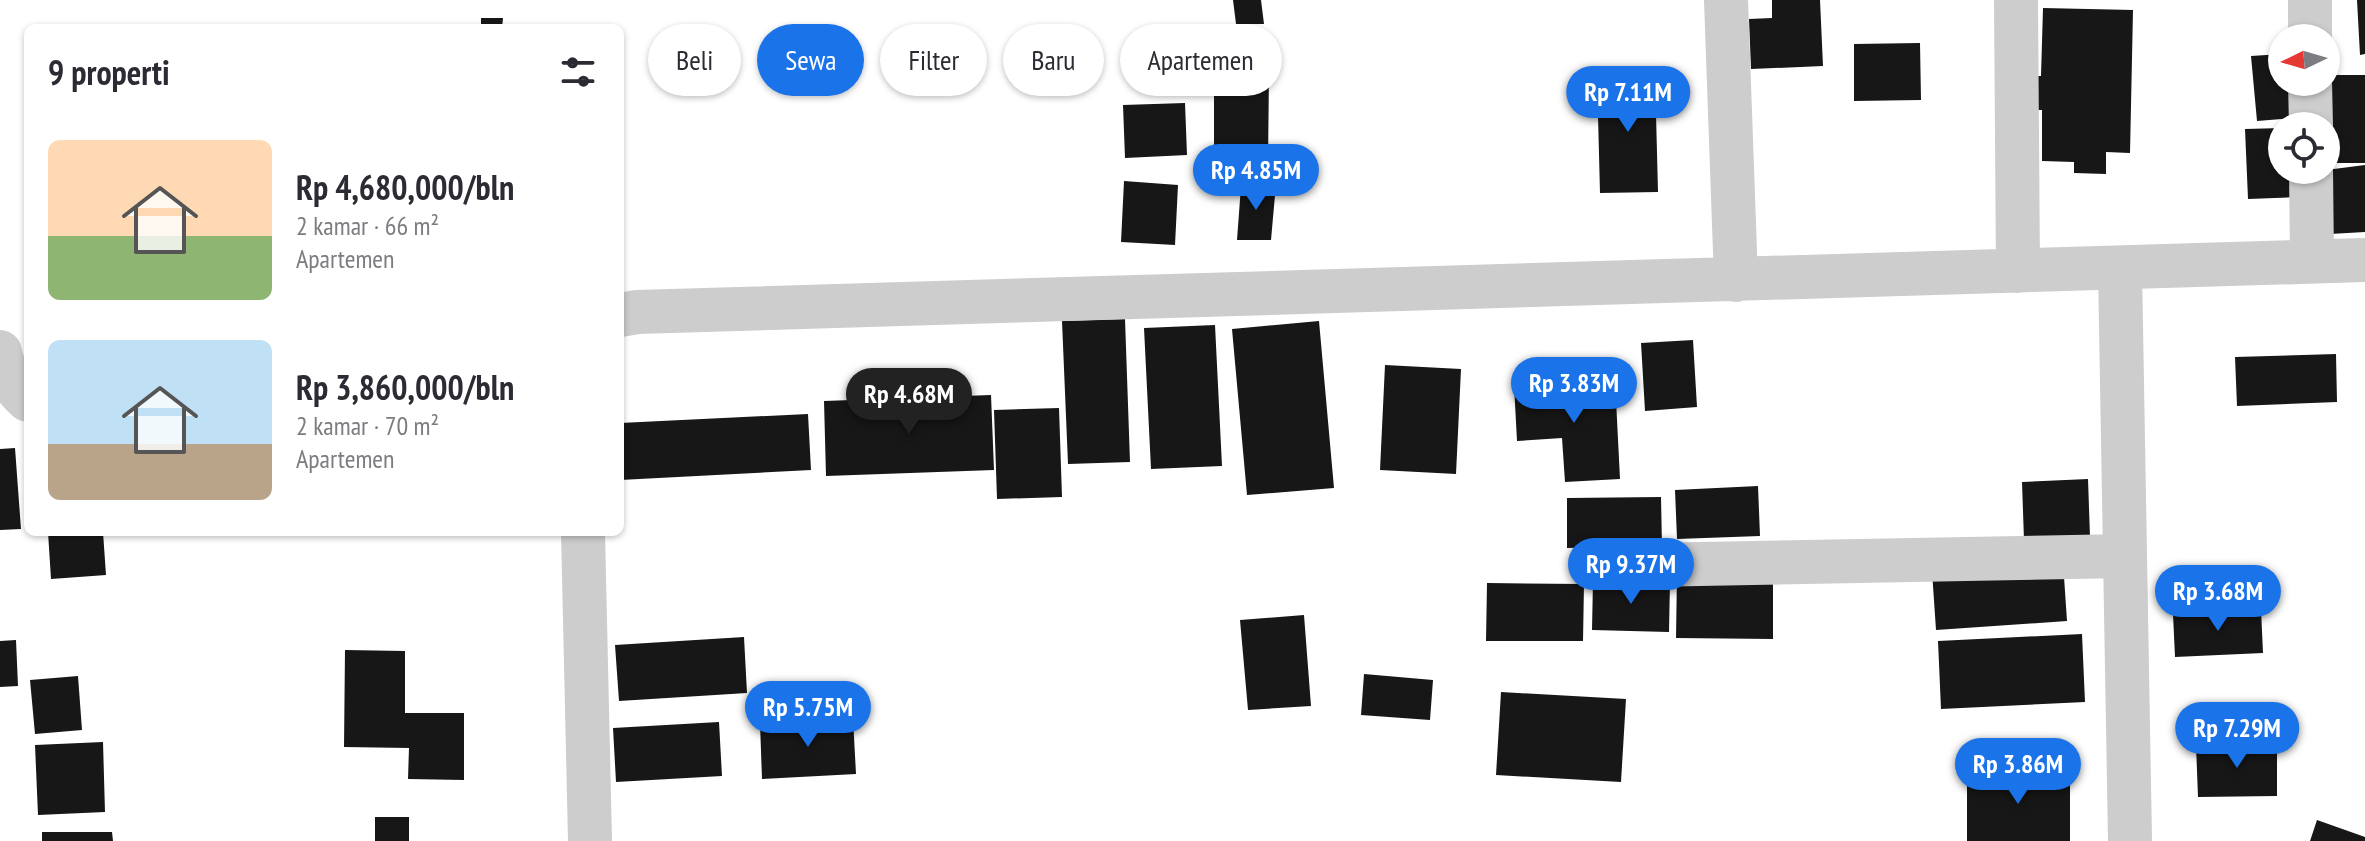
<!DOCTYPE html>
<html lang="id">
<meta charset="utf-8">
<style>
:root{--surface:#fff;--page:#f2f2f3;--text:#2b2b33;--muted:#7c7c81;--accent:#1a73e8}
body{margin:0;font-family:"PT Sans Narrow",sans-serif;background:var(--page);color:var(--text);height:100vh;display:flex;flex-direction:column;font-size:30px;white-space:nowrap}
*{box-sizing:border-box;margin:0}
p{font-size:26px;color:var(--muted)}
.icon{flex:none;width:44px;height:44px;fill:none;stroke:currentColor;stroke-width:2;stroke-linecap:round;stroke-linejoin:round}
.map{position:relative;flex:1;overflow:hidden}
.side{position:absolute;left:24px;top:24px;width:600px;height:512px;display:flex;flex-direction:column;background:var(--surface);border-radius:12px;box-shadow:0 2px 6px #0004}
.side>*{flex:none}
.guide{position:absolute;left:648px;top:24px;width:760px;height:72px;display:flex;gap:16px}
.needle{width:52px;rotate:265deg}
.buttons{position:absolute;left:2268px;top:24px;display:grid;gap:16px}
.buttons a{display:grid;place-items:center;width:72px;height:72px;border-radius:50%;background:var(--surface);box-shadow:0 2px 6px #0004;font-size:40px}
.price{position:absolute;translate:-50% -68px;padding:0 18px;border-radius:28px;background:var(--accent);color:#fff;font-size:26px;line-height:52px;filter:drop-shadow(0 2px 4px #0008)}
.price::after{content:'';position:absolute;left:50%;top:48px;width:24px;height:18px;margin-left:-12px;background:inherit;clip-path:polygon(0 0,100% 0,50% 100%)}
.price.active{background:#222;color:#fff}
ul{padding:0;list-style:none}
li{display:flex;align-items:center;gap:24px;height:200px;padding:0 24px}
li span{display:grid;place-items:center;flex:none;width:224px;height:160px;border-radius:12px;color:#555}
li>.icon{margin-inline-start:auto}
span .icon{width:96px;height:96px;fill:#fffc;stroke-width:1}
li b{font-size:34px}
h2{display:flex;justify-content:space-between;align-items:center;height:96px;padding:0 24px;font-size:34px}
.chip{padding:0 28px;border-radius:36px;background:var(--surface);box-shadow:0 2px 6px #0004;font-size:28px;line-height:72px}
.chip.active{background:var(--accent);color:#fff}
.map>svg:first-child{display:block}
</style>
<div class="map">
<svg width="2365" height="841" viewBox="0 0 2365 841">
<rect width="100%" height="100%" fill="#fff"/>
<path fill="#171717" d="M1233,0H1261L1264,24H1236Z
M1772,0H1820L1823,66L1751,69L1749,19L1772,18Z
M2357,0H2365V54L2360,55Z
M2043,8L2133,10L2130,153L2106,152V174L2074,173V162L2042,161V110H2025L2026,76H2041Z
M481,18H503L502,28H481Z
M1237,36L1240,63L1212,64L1210,37Z
M1920,43L1921,100L1854,101V44Z
M2282,54V82H2291L2294,118L2257,121L2251,56Z
M1214,70L1269,71L1268,163H1214Z
M1655,75L1658,192L1600,193L1597,77Z
M2326,75H2365V163H2326Z
M1185,103L1187,155L1125,158L1123,105Z
M2282,128V170H2299L2300,197L2248,199L2245,129Z
M2365,165V232L2330,234L2326,170Z
M1124,181L1178,185L1175,245L1121,242Z
M1276,184L1271,240H1237L1241,186Z
M1125,319L1130,462L1068,464L1062,321Z
M1319,321L1334,488L1247,495L1232,329Z
M1215,325L1222,466L1151,469L1144,328Z
M1693,340L1697,407L1645,411L1641,343Z
M2336,354L2337,402L2237,406L2235,357Z
M1385,365L1461,369L1456,474L1380,470Z
M1615,380L1620,479L1565,482L1562,438L1517,441L1514,385Z
M991,395L994,470L826,476L824,401Z
M1059,408L1062,497L997,499L994,410Z
M808,414L811,470L620,480V423Z
M15,448L21,529L0,530V449Z
M2088,479L2090,537L2024,540L2022,482Z
M1758,486L1760,536L1677,539L1675,490Z
M1661,497L1662,546L1567,548V498Z
M48,532H103L106,575L51,579Z
M2063,562L2067,621L1936,630L1932,571Z
M1677,573L1773,574V639L1676,638Z
M1593,580L1670,581L1669,632L1592,630Z
M1487,583L1584,584L1583,641H1486Z
M2261,609L2263,653L2175,657L2173,614Z
M1304,615L1311,706L1248,710L1240,620Z
M2082,634L2085,702L1941,709L1938,641Z
M744,637L747,693L619,701L615,645Z
M16,640L18,686L0,687V641Z
M345,650L405,651V713H464V780L408,779L409,748L344,747Z
M1364,674L1433,680L1430,720L1361,715Z
M78,676L82,730L35,734L30,680Z
M1501,692L1626,699L1621,782L1496,775Z
M853,718L856,774L762,779L760,723Z
M719,722L722,776L616,782L613,728Z
M103,742L105,812L38,815L35,745Z
M2277,744V796L2198,797L2196,745Z
M1967,772H2070V841H1967Z
M375,817H409V841H375Z
M2317,820L2365,837V841H2310Z
M42,832H112L113,841H42Z"/>
<g fill="none" stroke-linecap="round" stroke-linejoin="round">
<path stroke="#cdcdcd" stroke-width="44" d="M1726,0L1736,280
M2016,0L2018,271
M2310,0V38
M2310,82L2311,126
M2311,170L2312,260
M2120,268L2130,841
M620,315L637,312L2365,260
M0,352C4,372 13,387 28,400
M583,532L590,841
M1592,566L2124,556"/>
</g>
</svg>
<div class="buttons">
<a><svg class="needle" viewBox="-14 -14 28 28"><path d="M0-13l5 13h-10z" fill="#e53935"/><path d="M0 13l5-13h-10z" fill="#7c7c81"/></svg></a>
<a><svg class="icon" aria-label="locate" viewBox="0 0 24 24"><circle cx="12" cy="12" r="6"/><path d="M12 2v4M12 18v4M2 12h4M18 12h4"/></svg></a>
</div>
<b class="price" style="left:1628px;top:134px">Rp 7.11M</b>
<b class="price" style="left:1256px;top:212px">Rp 4.85M</b>
<b class="price" style="left:1574px;top:425px">Rp 3.83M</b>
<b class="price active" style="left:909px;top:436px">Rp 4.68M</b>
<b class="price" style="left:1631px;top:606px">Rp 9.37M</b>
<b class="price" style="left:2218px;top:633px">Rp 3.68M</b>
<b class="price" style="left:808px;top:749px">Rp 5.75M</b>
<b class="price" style="left:2237px;top:770px">Rp 7.29M</b>
<b class="price" style="left:2018px;top:806px">Rp 3.86M</b>
<div class="guide">
<a class="chip">Beli</a>
<a class="chip active">Sewa</a>
<a class="chip">Filter</a>
<a class="chip">Baru</a>
<a class="chip">Apartemen</a>
</div>
<section class="side">
<h2>9 properti<svg class="icon" aria-label="filters" viewBox="0 0 24 24"><path d="M4 7h16M4 17h16"/><circle cx="9" cy="7" r="2"/><circle cx="15" cy="17" r="2"/></svg></h2>
<ul>
<li><span style="background:linear-gradient(#ffd9b3 60%,#8fb573 0)"><svg class="icon" aria-label="home" viewBox="0 0 24 24"><path d="M3 11l9-7 9 7M6 9v11h12V9"/></svg></span><div><b>Rp 4,680,000/bln</b><p>2 kamar · 66 m²</p><p>Apartemen</p></div></li>
<li><span style="background:linear-gradient(#bfe0f5 65%,#b9a48a 0)"><svg class="icon" aria-label="home" viewBox="0 0 24 24"><path d="M3 11l9-7 9 7M6 9v11h12V9"/></svg></span><div><b>Rp 3,860,000/bln</b><p>2 kamar · 70 m²</p><p>Apartemen</p></div></li>
</ul>
</section>
</div>
